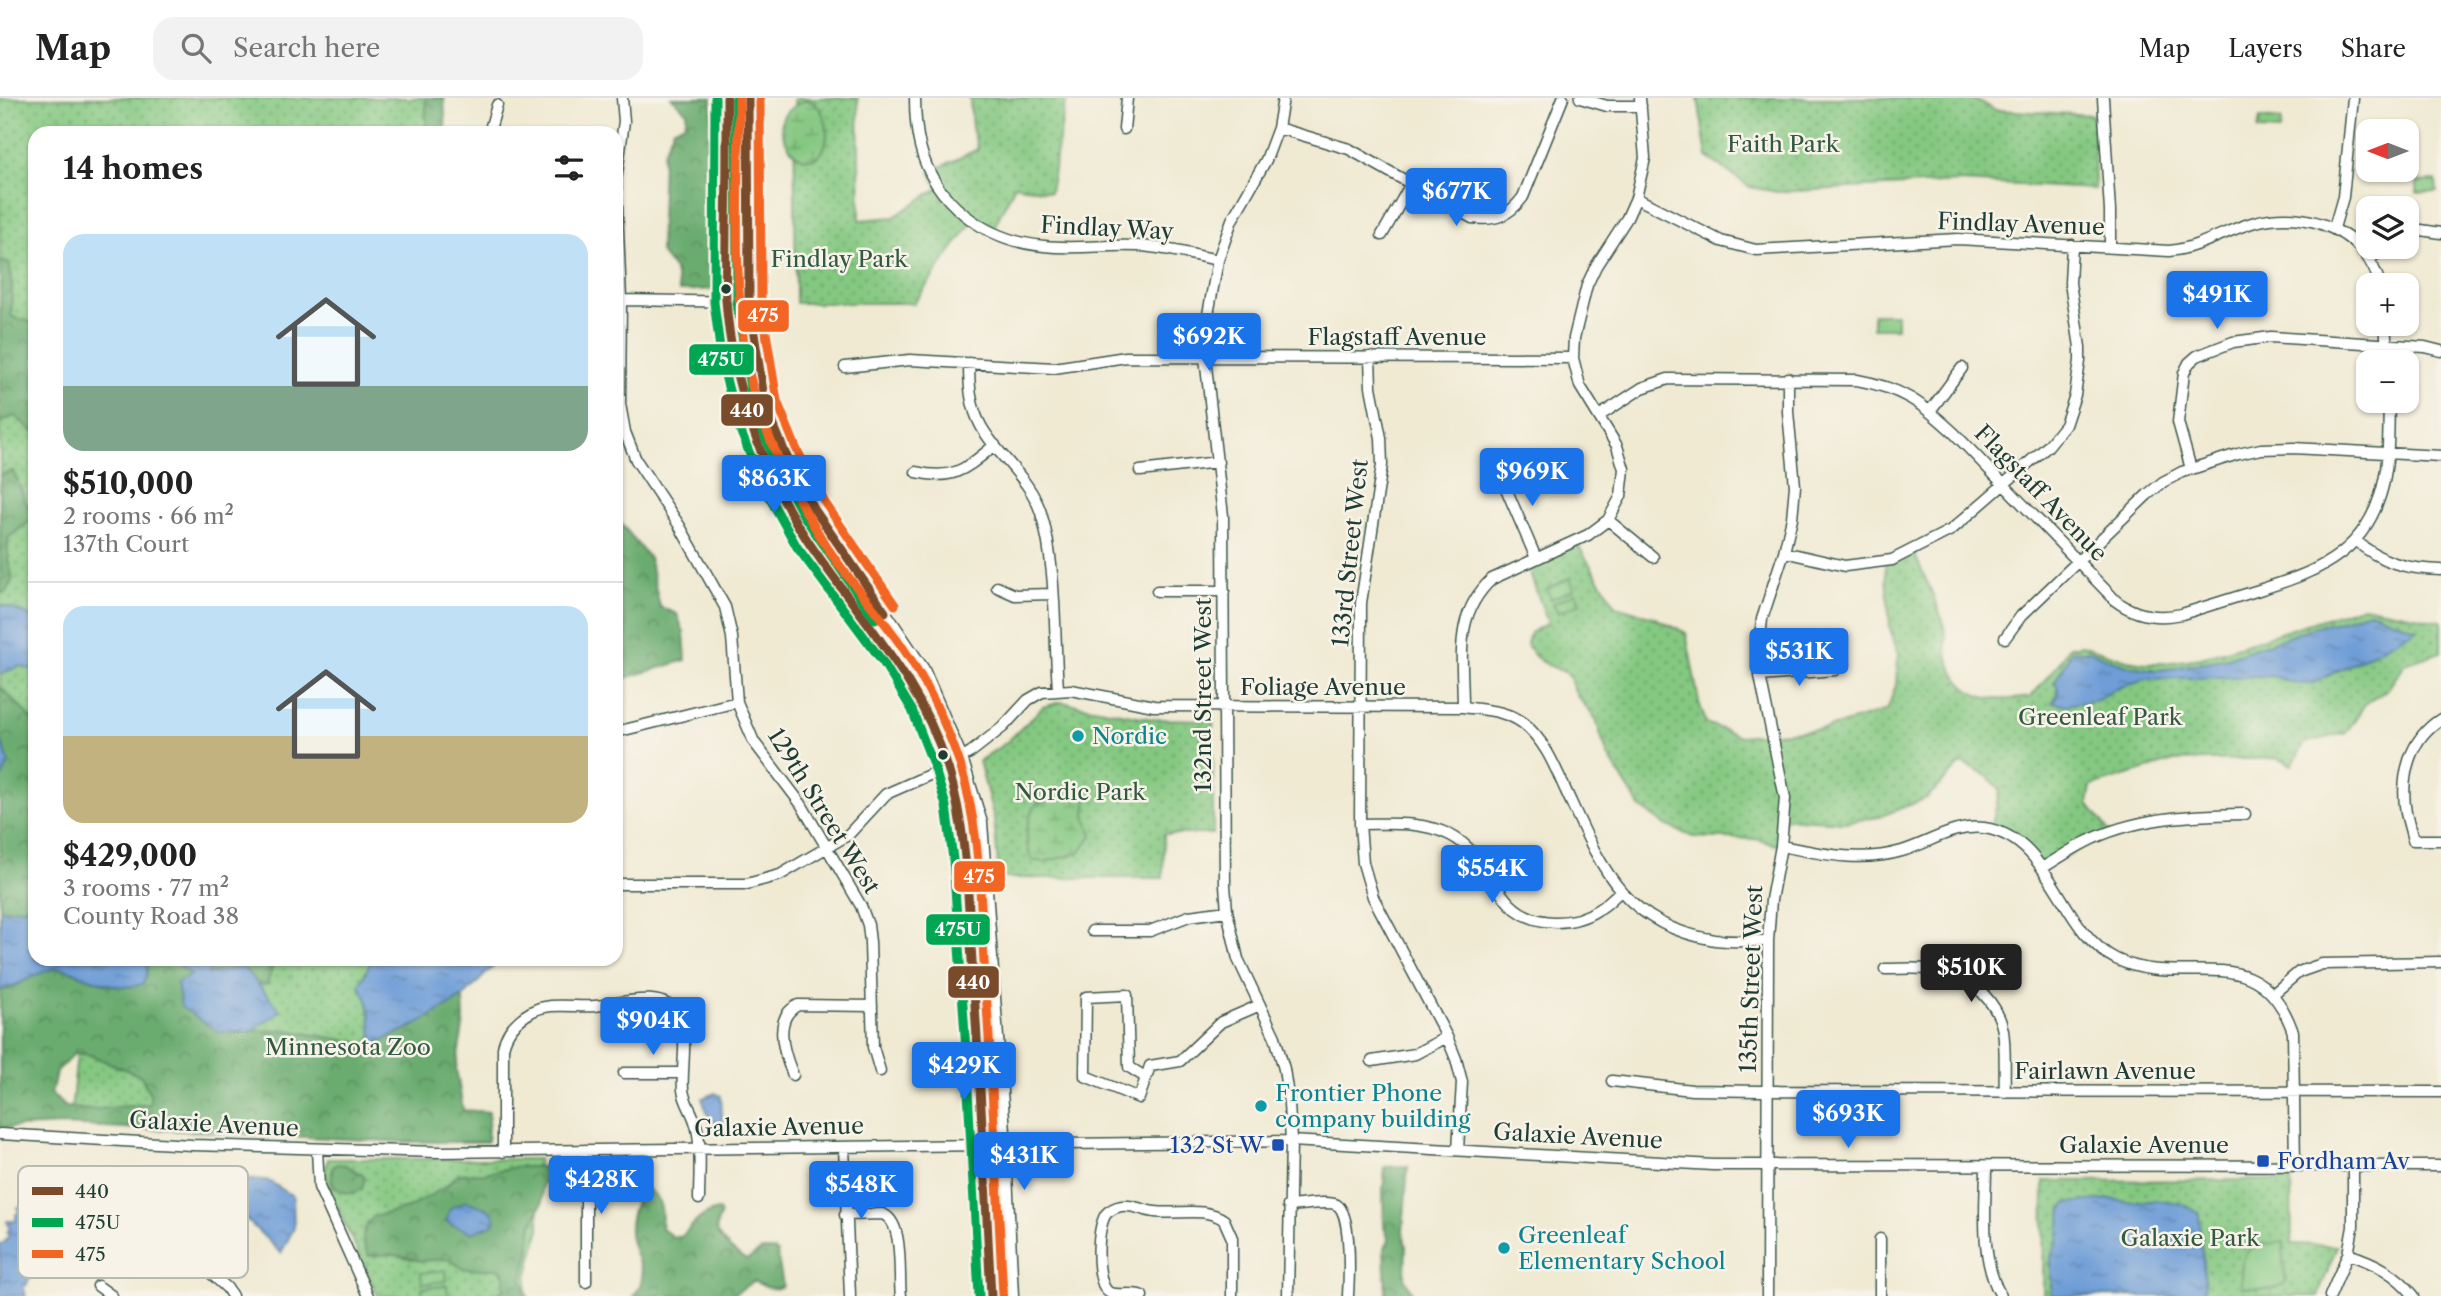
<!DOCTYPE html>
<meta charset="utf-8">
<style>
:root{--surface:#fff;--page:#f2f2f2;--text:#222;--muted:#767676;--line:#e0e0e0;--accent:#1a73e8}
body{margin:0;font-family:"Libre Caslon Text",serif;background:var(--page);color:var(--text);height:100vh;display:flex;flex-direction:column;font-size:26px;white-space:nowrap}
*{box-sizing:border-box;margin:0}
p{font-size:23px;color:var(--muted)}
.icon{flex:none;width:38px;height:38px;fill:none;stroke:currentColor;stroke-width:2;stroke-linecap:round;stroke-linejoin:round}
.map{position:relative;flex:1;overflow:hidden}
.side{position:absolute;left:28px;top:28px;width:595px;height:840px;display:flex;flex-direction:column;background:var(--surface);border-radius:21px;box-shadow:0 2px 5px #0004}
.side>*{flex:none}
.needle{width:46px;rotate:270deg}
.fabs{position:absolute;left:2356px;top:21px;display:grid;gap:14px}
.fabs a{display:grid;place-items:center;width:63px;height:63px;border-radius:14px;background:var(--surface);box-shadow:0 2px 5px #0004;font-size:35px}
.price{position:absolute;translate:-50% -60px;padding:0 16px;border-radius:7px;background:var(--accent);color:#fff;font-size:23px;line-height:46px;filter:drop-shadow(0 2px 4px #0008)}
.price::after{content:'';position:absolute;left:50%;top:42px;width:21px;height:16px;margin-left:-10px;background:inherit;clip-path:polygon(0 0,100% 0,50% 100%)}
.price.active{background:#222;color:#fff}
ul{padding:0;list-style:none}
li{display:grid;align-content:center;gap:14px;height:371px;padding:0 35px}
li+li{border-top:2px solid var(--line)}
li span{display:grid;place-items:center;height:217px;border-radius:21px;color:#555}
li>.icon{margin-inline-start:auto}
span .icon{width:126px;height:126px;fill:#fffc;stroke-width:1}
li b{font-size:30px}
h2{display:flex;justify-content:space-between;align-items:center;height:84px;padding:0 35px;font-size:30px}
header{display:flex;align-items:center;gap:42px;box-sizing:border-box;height:98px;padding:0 35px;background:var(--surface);border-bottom:2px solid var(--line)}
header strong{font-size:33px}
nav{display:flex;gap:38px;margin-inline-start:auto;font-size:24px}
.search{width:490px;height:63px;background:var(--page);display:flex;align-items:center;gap:18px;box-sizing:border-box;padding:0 24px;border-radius:21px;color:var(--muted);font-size:26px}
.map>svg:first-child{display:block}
</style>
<header>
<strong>Map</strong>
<div class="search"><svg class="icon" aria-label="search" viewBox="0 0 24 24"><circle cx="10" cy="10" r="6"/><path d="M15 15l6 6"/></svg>Search here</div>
<nav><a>Map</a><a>Layers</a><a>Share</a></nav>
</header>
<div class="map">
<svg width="2441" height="1198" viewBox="0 0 2441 1198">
<defs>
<pattern id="grass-dots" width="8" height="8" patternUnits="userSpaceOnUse" patternTransform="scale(1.75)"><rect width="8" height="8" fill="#84c881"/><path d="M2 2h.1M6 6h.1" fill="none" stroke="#6ba46a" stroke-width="1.8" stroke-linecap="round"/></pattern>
<pattern id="forest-crowns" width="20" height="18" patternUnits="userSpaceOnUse" patternTransform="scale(1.75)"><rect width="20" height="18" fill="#6bac6f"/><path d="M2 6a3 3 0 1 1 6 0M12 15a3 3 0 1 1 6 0" fill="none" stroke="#578d5c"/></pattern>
<pattern id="wetland-marsh" width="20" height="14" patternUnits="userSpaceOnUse" patternTransform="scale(1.75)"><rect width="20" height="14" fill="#84c881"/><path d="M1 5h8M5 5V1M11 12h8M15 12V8" fill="none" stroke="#6ba46a"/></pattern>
<pattern id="water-ripples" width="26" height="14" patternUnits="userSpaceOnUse" patternTransform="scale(1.75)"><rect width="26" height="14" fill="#6e9dd7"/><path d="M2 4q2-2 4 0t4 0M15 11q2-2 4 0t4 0" fill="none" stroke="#5a81af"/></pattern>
</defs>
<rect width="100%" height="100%" fill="#f7f3e8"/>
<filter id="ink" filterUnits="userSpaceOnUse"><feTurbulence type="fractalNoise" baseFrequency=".0143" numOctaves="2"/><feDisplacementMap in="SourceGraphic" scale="14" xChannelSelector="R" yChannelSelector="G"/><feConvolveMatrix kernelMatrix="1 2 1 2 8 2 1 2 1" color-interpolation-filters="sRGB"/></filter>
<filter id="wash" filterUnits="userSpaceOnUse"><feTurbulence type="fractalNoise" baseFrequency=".00686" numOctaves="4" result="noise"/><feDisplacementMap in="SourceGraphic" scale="28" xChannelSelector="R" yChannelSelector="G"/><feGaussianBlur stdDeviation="1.57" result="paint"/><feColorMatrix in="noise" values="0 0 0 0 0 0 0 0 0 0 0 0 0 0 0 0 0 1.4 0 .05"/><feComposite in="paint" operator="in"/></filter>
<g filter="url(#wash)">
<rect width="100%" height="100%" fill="#f0ead3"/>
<path fill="url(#grass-dots)" stroke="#52825a" stroke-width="2" d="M0,0H432L433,35H35V861H433L436,975L70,1024L80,926L0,902Z
M794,0H858L860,122L894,119L938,90L930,74L978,51L972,30L970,0H1066L1050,94L1015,87L991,135L972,124L914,205H796Z
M1698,0H1971L1995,12L2093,17L2095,91L1959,84L1777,94L1750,89L1707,59Z
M1575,443L1616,508L1653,519L1686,535L1699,604L1706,625L1739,638L1825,631L1887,612L1896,587L1898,556L1890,530L1885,465L1913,452C1923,477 1937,502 1944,528C1947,539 1945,550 1948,560C1963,604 1991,604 2031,599L2059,565L2069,549L2082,547L2127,562L2145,565H2165L2201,560L2363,508L2441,523V554L2405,566L2387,592L2365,606L2346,635L2305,645L2292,667L2278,660L2174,663L2091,688L2088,706L2110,735L2042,770L2017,742L1991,732L2000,691L1987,678L1962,665L1927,700L1879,719L1845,724L1784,720L1781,748L1755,741L1693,739L1665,727L1640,709L1608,658L1595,620L1577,598L1568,576C1550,567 1536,565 1527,546L1530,535L1548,525L1526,465Z
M1061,604L1153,621L1213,622V736H1164L1163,780H999L994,721L979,663L1007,644L1043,609Z
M328,1061H538L539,1134L527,1179L526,1198H378L332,1098L325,1074Z
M2291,1082L2292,1146L2337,1148L2318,1198H2043L2044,1083Z"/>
<path fill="url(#forest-crowns)" stroke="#457452" stroke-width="2" fill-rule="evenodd" d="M426,0H444L446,35H426Z
M672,0H712L713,191L679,193L675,173L660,154L663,55L674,30L685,26L687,14Z
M0,163L9,165C15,182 10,201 12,219L35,225V335L15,318L0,324Z
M13,373L29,411L35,410V419L8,440V461L13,481L5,495L0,493V377Z
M616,419L649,460L660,509L677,516L684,535L686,562L616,583Z
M0,589L35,624V809L0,812V683L8,665L0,638Z
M143,861H172L191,877L219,934L287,932L372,947L414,928L463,899L464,923L456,970L463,1012L489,1014L487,1044H405L63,1027L0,1030V892L10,891L35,876L60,869L108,887L146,865ZM75,955L90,957L141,978L150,996V1006L89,1012L66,1009L51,996L56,974Z
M212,861H262L272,871L267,887L258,886L242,869L208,876Z
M337,1066L346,1067L365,1079L362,1091C354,1097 343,1096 335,1089L332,1083V1070Z
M1408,1068L1403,1133L1406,1148L1405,1181L1414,1198H1386L1384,1151L1389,1143L1384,1128L1383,1094L1385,1069Z
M516,1069H556V1073L542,1086V1105L532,1126L529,1154L522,1181L525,1194L528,1198H494L504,1191V1178L500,1171H464L448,1161L421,1163L392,1156L369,1158C360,1142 361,1133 373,1119L408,1110L445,1089L458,1076L485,1075Z
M645,1090C662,1098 663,1113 661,1130L672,1138L681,1139C692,1128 703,1113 719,1112L721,1116C719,1121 715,1128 717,1134C720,1142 738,1159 747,1162L761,1152H774L777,1155L783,1187C774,1195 763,1188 754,1183L731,1198H633C654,1176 632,1161 630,1135C629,1121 635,1104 641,1092Z"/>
<path fill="url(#wetland-marsh)" stroke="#52825a" stroke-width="2" d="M806,2C834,8 834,64 806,61C792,60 779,36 782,23C784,13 797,5 806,2Z
M1058,692L1081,695L1087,699L1085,718L1092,737L1079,755L1044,764L1032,762C1024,744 1024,719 1039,704H1044Z"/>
<path fill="#84c881" stroke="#52825a" stroke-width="2" d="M2260,20L2281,22L2280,33L2258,32Z
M2436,83L2437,94L2417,95V84Z
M1873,216H1897V230H1873Z
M1570,480L1574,491L1551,501L1547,491Z
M1576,495L1580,505L1558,515L1553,505Z
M2284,1144L2283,1164L2286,1183C2276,1196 2255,1190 2241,1189C2240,1151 2246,1147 2284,1144Z
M445,1172L446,1183L422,1186L421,1175Z
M447,1188L448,1198H423L422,1190Z"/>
<path fill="url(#water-ripples)" stroke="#466d86" stroke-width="2" d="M0,507L14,511L35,521V572L20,568L0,576Z
M2369,513L2417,531L2362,561L2311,586H2299L2271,578L2145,581L2115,591L2098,602L2066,607L2052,604C2059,599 2059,593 2056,585H2054L2072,553H2090L2123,567L2156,572L2169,571L2228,560L2323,526H2330Z
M0,638L9,665L0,683Z
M35,809V861H143C150,869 147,877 143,886C122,894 98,883 78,876C72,873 64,869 57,870C36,873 20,889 0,892V812Z
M172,861H212L208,876L243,869L281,913L252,933L219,934L181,909L177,885L191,877Z
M372,861H501L463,899L414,928L372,947C371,929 372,903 359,888Z
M715,995L721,998L723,1032H713L702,1000Z
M224,1081L267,1082L293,1098L294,1130L281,1155L243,1118L206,1096Z
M56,1099L60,1100V1113L62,1114L50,1126L34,1135L33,1145L27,1148L29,1175L34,1178L28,1182L27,1187L23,1186L26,1198H0V1146L4,1145L9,1137L7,1134L10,1131L7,1123H16V1116L20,1114L17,1110L33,1103L39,1105Z
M2110,1101C2147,1110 2163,1092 2199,1115C2198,1143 2207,1171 2204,1198H2051V1158L2058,1142L2062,1111L2067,1105Z
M466,1103C477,1108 493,1108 496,1123L492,1127L472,1135L446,1124L450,1110Z"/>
</g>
<g filter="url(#ink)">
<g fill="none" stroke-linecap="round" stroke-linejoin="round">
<defs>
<path id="minor" d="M915,0C915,16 916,32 920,48C934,105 986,143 1044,148C1079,152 1115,145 1150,149C1173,151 1196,158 1218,162
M1283,0L1278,30L1266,62L1232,122L1218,162L1207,222L1205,259L1223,418L1225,787L1227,813L1238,861L1275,939L1284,971L1289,1005L1291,1043L1288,1198
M1580,0L1607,8H1641
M2103,0L2110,113V149
M1278,30L1349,51L1472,120C1495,123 1509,118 1523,99L1563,0
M1124,31L1127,0
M489,35L497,7
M616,83L624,23L622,0
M616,84L621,202L620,306L625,334L636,362L679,427L725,509L732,539L737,604L754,644L801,706L827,750L861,808L868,827L870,844L873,949L880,973
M1636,100L1721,143L1756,152L1958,141L2169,153C2200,150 2226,132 2255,124C2306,110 2366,133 2380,187
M2334,130L2343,99L2353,0
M2406,136L2421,132L2441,135
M1382,137L1411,86
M2369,161L2387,149
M621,202L749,204
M2385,226L2388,264
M1370,259L1371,289L1381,340L1382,367L1361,505L1360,726L1363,765L1373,799L1447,939L1456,961L1462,984L1458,1052
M969,265C969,287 970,308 981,328C998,359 1030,380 1041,415C1057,467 1054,537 1058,591
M845,269L910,262L1054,270L1126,259L1573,260
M1930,313L1962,270
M1599,318L1642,290L1668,281L1857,282C1902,290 1922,305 1955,336L2116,503C2136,518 2158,521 2182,516C2208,508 2234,500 2259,492C2313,475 2361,458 2380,398C2390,368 2388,334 2389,303
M2191,371L2178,324L2184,275L2189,265L2197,258L2233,244L2271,239L2425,249L2441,253
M1498,372L1536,460
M1140,373L1218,364
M916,374C955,383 966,370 995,347
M1608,422L1653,459
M2355,442C2381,465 2407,471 2441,472
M1784,454L1845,468L1892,462L1951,432L2048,348L2065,327L2075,297L2080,263V249L2070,185L2072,147
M997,489L1015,497L1052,496
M1157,493H1224
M2005,540L2021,518L2147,397L2163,384L2182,374L2238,356L2261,351L2293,350L2441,358
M1760,578L1835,572
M1463,609C1463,560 1453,517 1492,481L1588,437L1608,422L1621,398L1624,371L1617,348L1580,288L1573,260L1574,240L1587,187L1596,168L1627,120L1636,100L1645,60L1640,0
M2441,621C2409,641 2400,679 2406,715C2408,724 2411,734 2413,742H2441
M616,634L737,604
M1360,726C1391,726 1422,723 1450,737C1480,752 1488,783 1510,806C1533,829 1573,829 1599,811C1607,807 1613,799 1620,794
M1781,748C1822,756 1861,765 1902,753C1929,745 1955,726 1984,730C2053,740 2059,833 2116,861C2183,894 2258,835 2293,934L2295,1068
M2042,770C2056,762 2070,752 2084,745C2134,719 2190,717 2245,716
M616,786H747L780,777L848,737L886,696L936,674L971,654L1003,629L1028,602L1042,594L1071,592L1154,608L1463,609C1484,612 1506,612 1524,626C1545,643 1555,669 1566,693C1601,769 1623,827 1715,842C1732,844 1751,843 1768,843
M1092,833H1150L1189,818L1227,813
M1885,871C1904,871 1927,869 1945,873C1973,880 1998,905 2003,933C2006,952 2004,974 2005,994
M2273,896L2299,874L2322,866L2441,864
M1372,963L1415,956L1447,939
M624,975H683
M793,977C784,956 772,920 798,907L872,908
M1145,979L1129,969L1127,897L1086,899L1085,978L1139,1000L1150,968L1180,963L1221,924L1260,907
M1612,983L1692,992L1760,993L2441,994
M0,1036L192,1047L439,1054L1291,1043L1713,1067L2441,1068
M844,1049L850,1198
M317,1052L319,1089L368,1198
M586,1052V1184
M503,1054V950C506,934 517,922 531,914C549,903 575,910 595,908C619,906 663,890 679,918C689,936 681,971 683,992C685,1006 693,1014 696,1027C702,1045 699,1081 699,1101
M1986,1068C1986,1110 1979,1160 2001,1198
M1288,1108C1299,1108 1328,1102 1337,1107C1352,1116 1349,1181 1348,1198
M845,1117L882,1116C905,1123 898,1177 901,1198
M153,1122L227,1190L232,1198
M1880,1141V1198
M2348,1156C2375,1165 2396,1175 2414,1198
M98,1188L112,1198
M1142,1198C1132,1194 1120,1198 1110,1195C1094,1188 1096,1123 1108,1114C1125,1101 1139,1112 1155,1114C1178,1117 1204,1108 1224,1122L1232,1140V1198
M1767,1198L1768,843L1771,802L1781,748L1785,700L1760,578L1759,549L1762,521L1784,454L1792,420L1795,388L1788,314V280
M2330,1198L2348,1156L2353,1129V1068"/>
<path id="major" d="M727,0L726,202L734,264L750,324L774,382L808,443L893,557L923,607L947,667L958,706L965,760L977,936L991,1198
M748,0L749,204L765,306L785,355L814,411L922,572L960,660L980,725L1003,1034L1011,1198"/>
</defs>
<use href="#minor" stroke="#3e574c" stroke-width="13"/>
<use href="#major" stroke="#3e574c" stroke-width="17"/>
<use href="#minor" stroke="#fff" stroke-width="10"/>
<use href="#major" stroke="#fff" stroke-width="14"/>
<defs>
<path id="bus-1" d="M727,0C727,44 727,89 726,133C726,156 725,179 726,202C732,287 762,375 809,445C861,521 919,579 948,670C967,732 968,799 972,863C980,975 985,1086 991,1198
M748,0L749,204L765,306L785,355L814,411L885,514"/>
<path id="bus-2" d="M715,0L714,204L722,266L738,327L763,388L797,449L883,564L912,612L935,671L946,708L953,761L965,937L979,1198
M736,0L737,205L753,309L774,361L803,417L875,521"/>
<path id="bus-3" d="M739,0C739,86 732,174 746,259C756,321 785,380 817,433C841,475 876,510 903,550C927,585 945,623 959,663C980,727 980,797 984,863C992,974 997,1086 1003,1197
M760,0L761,203L777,303L796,350L825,405L895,507"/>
</defs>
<use href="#bus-1" stroke="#f7f3e8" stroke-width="14"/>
<use href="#bus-2" stroke="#f7f3e8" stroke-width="14"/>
<use href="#bus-3" stroke="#f7f3e8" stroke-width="14"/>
<use href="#bus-1" stroke="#7a4b2a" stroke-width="9"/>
<use href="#bus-2" stroke="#00a651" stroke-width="9"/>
<use href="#bus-3" stroke="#f26522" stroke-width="9"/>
</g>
</g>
<g fill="#1f3d34" stroke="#f7f3e8" stroke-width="2.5">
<circle cx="726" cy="191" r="6"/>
<circle cx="943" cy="657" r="6"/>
</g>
<g fill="#0f9aa8" stroke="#f7f3e8" stroke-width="2.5">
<circle cx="1078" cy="638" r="7"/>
<circle cx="1261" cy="1008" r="7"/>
<circle cx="1504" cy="1150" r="7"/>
</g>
<g fill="#1a4fb4" stroke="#f7f3e8" stroke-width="2.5">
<rect x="1271" y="1040" width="14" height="14" rx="3.5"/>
<rect x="2256" y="1056" width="14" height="14" rx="3.5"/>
</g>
<g text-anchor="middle" stroke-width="5" stroke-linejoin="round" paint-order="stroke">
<g font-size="23" fill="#335943" stroke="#f7f3e8">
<text x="1783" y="54">Faith Park</text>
<text x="839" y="169">Findlay Park</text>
<text x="2100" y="627">Greenleaf Park</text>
<text x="1080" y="702">Nordic Park</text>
<text x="348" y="957">Minnesota Zoo</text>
<text x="2190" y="1148">Galaxie Park</text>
</g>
<g font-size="23" fill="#1f3d34" stroke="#f7f3e8">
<text transform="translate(2021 126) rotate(2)" y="8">Findlay Avenue</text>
<text transform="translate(1107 130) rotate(3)" y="8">Findlay Way</text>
<text x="1397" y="247">Flagstaff Avenue</text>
<text transform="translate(2041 395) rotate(46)" y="8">Flagstaff Avenue</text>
<text transform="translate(1350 455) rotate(-84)" y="8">133rd Street West</text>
<text x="1323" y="597">Foliage Avenue</text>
<text transform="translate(1203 597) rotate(-90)" y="8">132nd Street West</text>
<text transform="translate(824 713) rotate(58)" y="8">129th Street West</text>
<text transform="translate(1751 881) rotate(-88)" y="8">135th Street West</text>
<text x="2105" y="981">Fairlawn Avenue</text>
<text transform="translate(214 1026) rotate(3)" y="8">Galaxie Avenue</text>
<text transform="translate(779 1029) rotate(-1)" y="8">Galaxie Avenue</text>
<text transform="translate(1578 1038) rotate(3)" y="8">Galaxie Avenue</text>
<text x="2144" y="1055">Galaxie Avenue</text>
</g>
<g font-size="23" fill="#0d838f" stroke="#f7f3e8" text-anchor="start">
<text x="1092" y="646">Nordic</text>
<text x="1275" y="1003">Frontier Phone<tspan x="1275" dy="26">company building</tspan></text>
<text x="1518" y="1145">Greenleaf<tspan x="1518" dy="26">Elementary School</tspan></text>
</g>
<g font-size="23" fill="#164399" stroke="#f7f3e8" text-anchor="end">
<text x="1264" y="1055">132 St W</text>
<text x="2277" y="1071" text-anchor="start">Fordham Av</text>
</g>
</g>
<rect x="18" y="1068" width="230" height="112" rx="10" fill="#f7f3e8" stroke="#b6bcb2" stroke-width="2"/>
<rect x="32" y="1089" width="31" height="8" fill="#7a4b2a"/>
<rect x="32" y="1120" width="31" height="9" fill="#00a651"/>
<rect x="32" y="1152" width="31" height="8" fill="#f26522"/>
<g font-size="19" fill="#1f3d34">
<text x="75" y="1100">440</text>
<text x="75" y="1131">475U</text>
<text x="75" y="1163">475</text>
</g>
<g stroke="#f7f3e8" stroke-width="2.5">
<rect x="737" y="201" width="53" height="34" rx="7" fill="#f26522"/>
<rect x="688" y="245" width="67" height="33" rx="7" fill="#00a651"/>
<rect x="720" y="295" width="54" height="34" rx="7" fill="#7a4b2a"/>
<rect x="953" y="762" width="53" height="33" rx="7" fill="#f26522"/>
<rect x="925" y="815" width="66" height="33" rx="7" fill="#00a651"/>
<rect x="947" y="867" width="53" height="34" rx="7" fill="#7a4b2a"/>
</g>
<g font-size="19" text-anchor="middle" font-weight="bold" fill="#fff">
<text x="763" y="224">475</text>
<text x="721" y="268">475U</text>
<text x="747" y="319">440</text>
<text x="979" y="785">475</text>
<text x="958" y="838">475U</text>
<text x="973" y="891">440</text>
</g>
</svg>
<div class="fabs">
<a><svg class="needle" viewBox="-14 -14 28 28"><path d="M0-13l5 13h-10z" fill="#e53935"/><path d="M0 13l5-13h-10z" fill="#767676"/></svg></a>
<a><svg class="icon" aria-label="layers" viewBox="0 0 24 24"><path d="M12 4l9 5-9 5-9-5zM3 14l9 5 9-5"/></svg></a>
<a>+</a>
<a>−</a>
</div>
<b class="price" style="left:1456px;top:130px">$677K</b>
<b class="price" style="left:2217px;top:233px">$491K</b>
<b class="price" style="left:1209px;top:275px">$692K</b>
<b class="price" style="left:1532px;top:410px">$969K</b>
<b class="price" style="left:774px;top:417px">$863K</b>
<b class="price" style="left:1799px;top:590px">$531K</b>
<b class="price" style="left:1492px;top:807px">$554K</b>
<b class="price active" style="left:1971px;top:906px">$510K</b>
<b class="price" style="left:653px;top:959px">$904K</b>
<b class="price" style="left:964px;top:1004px">$429K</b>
<b class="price" style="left:1848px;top:1052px">$693K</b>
<b class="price" style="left:1024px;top:1094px">$431K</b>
<b class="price" style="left:601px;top:1118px">$428K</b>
<b class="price" style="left:861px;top:1123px">$548K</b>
<section class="side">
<h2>14 homes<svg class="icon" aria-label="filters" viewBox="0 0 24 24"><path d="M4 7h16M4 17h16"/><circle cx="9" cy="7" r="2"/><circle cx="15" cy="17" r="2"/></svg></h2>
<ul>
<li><span style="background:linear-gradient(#bfe0f5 70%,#7fa58c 0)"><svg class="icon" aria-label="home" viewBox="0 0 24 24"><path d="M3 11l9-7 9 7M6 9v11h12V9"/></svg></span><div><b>$510,000</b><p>2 rooms · 66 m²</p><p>137th Court</p></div></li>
<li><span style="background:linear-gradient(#bfe0f5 60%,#c2b280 0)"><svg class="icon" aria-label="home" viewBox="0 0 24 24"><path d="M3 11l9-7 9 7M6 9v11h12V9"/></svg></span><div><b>$429,000</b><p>3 rooms · 77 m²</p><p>County Road 38</p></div></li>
</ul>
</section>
</div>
